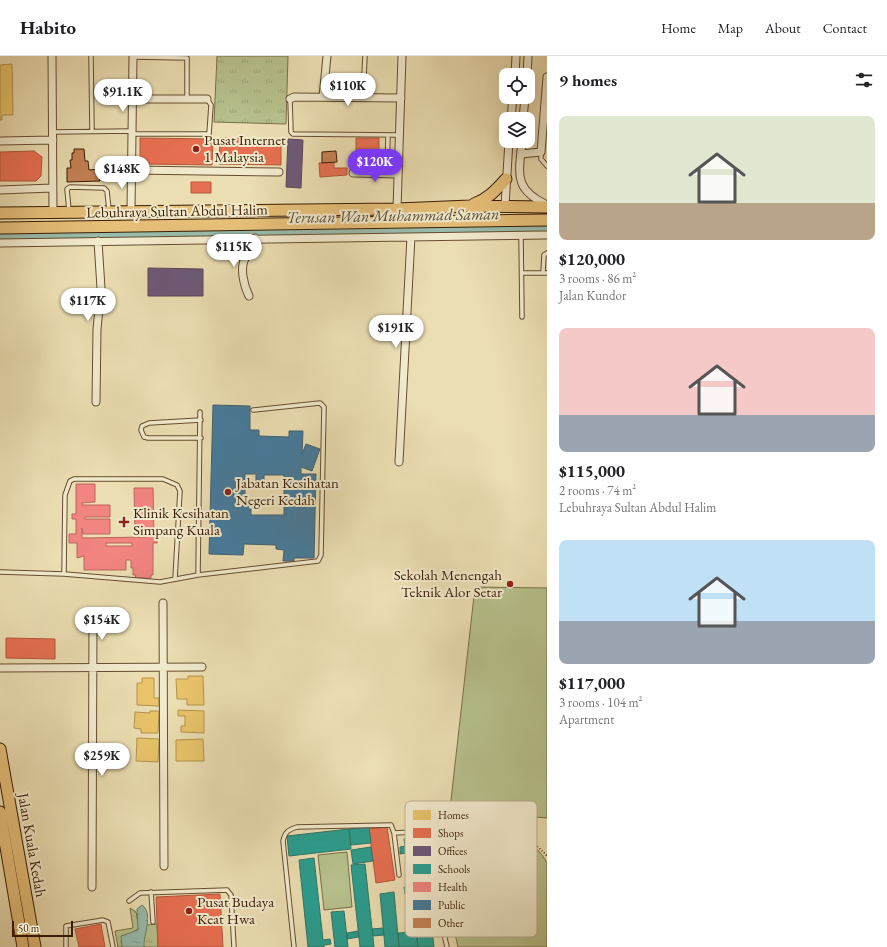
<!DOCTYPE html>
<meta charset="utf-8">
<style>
:root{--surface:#fff;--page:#f2f2f2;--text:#202124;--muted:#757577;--line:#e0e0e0;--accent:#7c3aed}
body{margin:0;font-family:"EB Garamond",serif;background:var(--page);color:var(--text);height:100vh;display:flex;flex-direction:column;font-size:15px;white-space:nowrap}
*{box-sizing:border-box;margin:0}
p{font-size:13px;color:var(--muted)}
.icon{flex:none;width:22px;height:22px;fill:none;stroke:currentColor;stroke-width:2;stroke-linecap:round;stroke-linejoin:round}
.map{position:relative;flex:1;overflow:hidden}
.panel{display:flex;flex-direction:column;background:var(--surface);width:340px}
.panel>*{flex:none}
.tools{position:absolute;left:499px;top:12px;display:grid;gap:8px}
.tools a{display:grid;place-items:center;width:36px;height:36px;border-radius:8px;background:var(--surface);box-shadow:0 4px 16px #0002;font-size:20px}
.scale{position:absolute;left:12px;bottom:10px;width:61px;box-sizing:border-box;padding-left:4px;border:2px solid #3a1d04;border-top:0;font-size:11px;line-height:14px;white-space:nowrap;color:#3a1d04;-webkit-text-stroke:3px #f2eacd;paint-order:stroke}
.price{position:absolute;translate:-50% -34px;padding:0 9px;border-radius:14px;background:#fff;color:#222;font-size:13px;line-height:26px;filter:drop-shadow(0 1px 2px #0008)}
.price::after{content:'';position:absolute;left:50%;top:24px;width:12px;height:9px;margin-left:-6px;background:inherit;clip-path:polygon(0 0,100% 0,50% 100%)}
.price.current{background:var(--accent);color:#fff}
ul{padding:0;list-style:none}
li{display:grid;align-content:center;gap:8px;height:212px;padding:0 12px}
li span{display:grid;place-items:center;height:124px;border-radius:8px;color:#555}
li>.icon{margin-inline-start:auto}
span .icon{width:72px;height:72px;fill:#fffc;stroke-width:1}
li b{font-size:17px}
h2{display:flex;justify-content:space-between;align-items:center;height:48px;padding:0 12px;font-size:17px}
header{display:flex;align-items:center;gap:24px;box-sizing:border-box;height:56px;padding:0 20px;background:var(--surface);border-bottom:1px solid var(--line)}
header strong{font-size:19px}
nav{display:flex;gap:22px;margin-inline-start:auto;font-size:14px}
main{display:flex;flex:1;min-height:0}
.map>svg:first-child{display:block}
</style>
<header>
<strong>Habito</strong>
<nav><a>Home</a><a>Map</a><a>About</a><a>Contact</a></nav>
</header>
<main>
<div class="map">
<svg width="547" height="891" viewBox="0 0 547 891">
<defs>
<pattern id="grass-tufts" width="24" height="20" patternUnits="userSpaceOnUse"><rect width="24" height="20" fill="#b7c18c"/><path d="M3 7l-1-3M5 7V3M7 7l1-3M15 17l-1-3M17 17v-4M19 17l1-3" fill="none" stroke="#9ea577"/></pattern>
<pattern id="water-ripples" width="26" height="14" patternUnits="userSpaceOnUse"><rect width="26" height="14" fill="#98bcad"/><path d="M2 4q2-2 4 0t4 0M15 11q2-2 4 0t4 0" fill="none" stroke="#84a193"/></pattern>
</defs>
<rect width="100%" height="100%" fill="#ebdeb2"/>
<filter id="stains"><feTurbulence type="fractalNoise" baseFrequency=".005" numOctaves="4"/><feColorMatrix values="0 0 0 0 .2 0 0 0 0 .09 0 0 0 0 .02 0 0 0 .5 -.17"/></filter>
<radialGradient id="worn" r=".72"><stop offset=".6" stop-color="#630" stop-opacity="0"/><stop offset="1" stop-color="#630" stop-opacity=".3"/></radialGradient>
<path fill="url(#grass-tufts)" stroke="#786f48" d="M217,0H288L286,68L214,66Z
M130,852L136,856L139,872L121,885L122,891H118L115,875L133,872Z
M157,868L158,891H144L143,884L147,869Z"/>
<path fill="#b7c18c" stroke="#786f48" d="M475,531L547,532V762L450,753Z
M488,778C515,778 533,782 547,807V891H458L441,816L447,814C459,794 467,787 488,778Z
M347,796L352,851L324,854L318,799Z"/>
<path fill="url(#water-ripples)" stroke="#727c69" d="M142,849C154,858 143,879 144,891H122L121,880L138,874L137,853Z"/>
<path fill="#e9c46a" stroke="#b4924b" d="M12,8L13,59H2V64H0V9Z
M188,620H203L204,649H187V643H177L176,623H188Z
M142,622H154V642H159V650L137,649V627H142Z
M178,654L204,655V677L181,676V670H185V660H178Z
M150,655H159L158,677H141V673L134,672L135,656L150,657Z
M137,682L159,683L158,706L136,705Z
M203,683L204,705H176V684Z"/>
<path fill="#e76f51" stroke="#b3563a" d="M140,82L213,83L212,109L144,108L140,103Z
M220,82L281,83V109L219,108Z
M356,82H379V108H356Z
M34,95L42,101L41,120L36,125H0V96Z
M334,106V112H347V119L320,121L319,107Z
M191,126H211V137H191Z
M6,582L55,583V603L6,602Z
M387,771L395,824L376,827L369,773Z
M220,838L223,891H158L156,841Z
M101,868L105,891H79L75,873Z"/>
<path fill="#6d597a" stroke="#5e4757" d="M288,83L303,84L301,132L286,131Z
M148,212L203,213V240H148Z"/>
<path fill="#2a9d8f" stroke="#2f7765" d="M369,771L371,787L351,789L349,773Z
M349,773L351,793L289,800L287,780Z
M419,782L426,841L412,843L411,838H405L404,831L410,830L406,797L400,798V791L405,790L404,783Z
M371,791L373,805L353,808L351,794Z
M314,802L323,884L330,883L331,888L324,889V891H308L299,804Z
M365,808L374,891H360L351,809Z
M394,836L399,891H385L380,838Z
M430,853L434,891H418L415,867L408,868V862L415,861L414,855Z
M344,855L348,891H335L331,856Z
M383,872L384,879L373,880L372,873Z
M358,875L359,881L347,883V877Z
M416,876L418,891H399L398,877Z"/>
<path fill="#f28482" stroke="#bb655c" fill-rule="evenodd" d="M76,428H95V446L82,447V449H110V461H85V463H110V478H83L82,472V482L146,481L147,478H135L134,432H153L154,481H157V487H153V519H151V522H135L136,519H133V512H131V504H126V514H84V500L77,502V487H69V478H76V463H72V458H76ZM106,487H132V490H106Z"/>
<path fill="#457b9d" stroke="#425f6f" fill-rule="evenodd" d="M213,349L250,350V374H259V380L289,381V375H303L302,398L306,388L320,393L312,415L301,411V418H316L314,502H294V505H283L284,494L276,493V489L244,488L243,499L209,498ZM245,418H256V425H264V419H284V459H251V453H248L249,448H245Z"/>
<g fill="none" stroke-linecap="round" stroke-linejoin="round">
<path stroke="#98bcad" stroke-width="9" d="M0,179L547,173"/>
</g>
<path fill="#c58255" stroke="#3a1d04" d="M74,93H84L85,105H88L89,114L99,113L100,125L67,126V112H71L70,104H72V97H74Z
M336,95L337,106L322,107V96Z"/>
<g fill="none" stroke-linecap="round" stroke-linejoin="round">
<defs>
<path id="lane" d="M91,0L92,75
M133,1L187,2V43
M363,41L365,0
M290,43L291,76L293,78L399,79
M54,76L132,75
M132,78H209L211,49L207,43
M541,96V103L547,110
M387,118L388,79
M69,155L67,133L70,131L104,132L107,135L109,154
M521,179L522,261
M522,217H547
M543,217L544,199L547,197
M201,382H148L144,381L141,374L142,370L149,367L201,364
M0,516L64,518L160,526L198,519L318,505L321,499L324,351L320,347L253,354
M64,518L65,439L70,425L74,423H163L177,429L180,435L175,523
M198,519L200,356
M394,777L414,776L421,780L447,891
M151,836L153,866
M129,845L140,837L227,834L231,839L234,891
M66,891V870L103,864L108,866L113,891
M294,891L283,785C285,776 288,774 297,771L391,769L394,777L399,819"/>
<path id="street" d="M52,0L53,157
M515,19L516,0
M527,19L528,0
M323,41L327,0
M132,43H207
M290,43L294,41L401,42
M511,63L513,41
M523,63L525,41
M0,85L53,84
M522,85C519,118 513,133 547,149
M521,98L541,96L547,21
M131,114L279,116
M353,117L398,118
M0,134L52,132
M505,150L509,85
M397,153L402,0
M131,154L133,0
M0,187L547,179
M249,240C244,230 239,211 246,201C253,191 254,196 255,182
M96,346L97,273L101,232L98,185
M399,406L411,181
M163,547L164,810
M0,612L202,611
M92,831L93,560"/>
<path id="primary" d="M474,148C488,143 496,134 506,123
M0,157L397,153L470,150L547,151
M0,172L547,164
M0,693L35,891
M0,756L23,891"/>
</defs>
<use href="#lane" stroke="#664d30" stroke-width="5.5"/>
<use href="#street" stroke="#664d30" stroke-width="9"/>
<use href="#primary" stroke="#3a1d04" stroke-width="13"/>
<path stroke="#3a1d04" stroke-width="1.5" stroke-dasharray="1 2" stroke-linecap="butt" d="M434,812C438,809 445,810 449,806C457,798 461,788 472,782C498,766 529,779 547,800"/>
<use href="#lane" stroke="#f2eacd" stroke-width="3.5"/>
<use href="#street" stroke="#f2eacd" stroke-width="7"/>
<use href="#primary" stroke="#e6bf79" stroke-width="11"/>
</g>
<g fill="#8f2418" stroke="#f2eacd" stroke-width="1.5">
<circle cx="196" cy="93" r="4"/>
<circle cx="228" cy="436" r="4"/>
<path d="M122 460h4v4h4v4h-4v4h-4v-4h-4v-4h4z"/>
<circle cx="510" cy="528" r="4"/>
<circle cx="189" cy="855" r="4"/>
</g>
<g text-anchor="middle" stroke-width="4" stroke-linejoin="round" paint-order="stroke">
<g font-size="15" fill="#3a1d04" stroke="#f2eacd" text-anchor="start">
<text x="204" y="89">Pusat Internet<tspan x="204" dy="17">1 Malaysia</tspan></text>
<text x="236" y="432">Jabatan Kesihatan<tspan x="236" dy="17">Negeri Kedah</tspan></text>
<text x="133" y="462">Klinik Kesihatan<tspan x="133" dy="17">Simpang Kuala</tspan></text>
<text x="502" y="524" text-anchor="end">Sekolah Menengah<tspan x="502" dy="17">Teknik Alor Setar</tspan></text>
<text x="197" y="851">Pusat Budaya<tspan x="197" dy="17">Keat Hwa</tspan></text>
</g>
<g font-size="15" fill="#3a1d04" stroke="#f2eacd">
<text transform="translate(177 155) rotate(-1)" y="5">Lebuhraya Sultan Abdul Halim</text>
<text transform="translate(32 789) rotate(80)" y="5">Jalan Kuala Kedah</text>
</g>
<g font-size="16" font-style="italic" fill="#564d37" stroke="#f2eacd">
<text transform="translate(393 159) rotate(-1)" y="6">Terusan Wan Muhammad Saman</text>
</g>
</g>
<rect x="405" y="745" width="132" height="136" rx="6" fill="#f2eacd" stroke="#bbac91" stroke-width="1"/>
<rect x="413" y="754" width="18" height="10" fill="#e9c46a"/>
<rect x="413" y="772" width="18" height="10" fill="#e76f51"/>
<rect x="413" y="790" width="18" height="10" fill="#6d597a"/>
<rect x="413" y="808" width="18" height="10" fill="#2a9d8f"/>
<rect x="413" y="826" width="18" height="10" fill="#f28482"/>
<rect x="413" y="844" width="18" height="10" fill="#457b9d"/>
<rect x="413" y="862" width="18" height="10" fill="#c58255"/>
<g font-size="11" fill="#3a1d04">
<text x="438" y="763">Homes</text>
<text x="438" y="781">Shops</text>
<text x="438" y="799">Offices</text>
<text x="438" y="817">Schools</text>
<text x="438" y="835">Health</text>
<text x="438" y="853">Public</text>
<text x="438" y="871">Other</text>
</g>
<rect width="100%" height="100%" filter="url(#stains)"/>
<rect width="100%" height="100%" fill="url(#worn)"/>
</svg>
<div class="tools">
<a><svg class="icon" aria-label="locate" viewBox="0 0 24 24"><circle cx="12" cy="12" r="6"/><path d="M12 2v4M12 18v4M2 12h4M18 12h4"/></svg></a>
<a><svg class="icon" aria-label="layers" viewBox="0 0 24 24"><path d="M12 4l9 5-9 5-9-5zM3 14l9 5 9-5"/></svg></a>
</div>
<div class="scale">50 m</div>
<b class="price" style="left:348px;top:51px">$110K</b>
<b class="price" style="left:123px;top:57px">$91.1K</b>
<b class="price current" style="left:375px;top:127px">$120K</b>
<b class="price" style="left:122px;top:134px">$148K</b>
<b class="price" style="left:234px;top:212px">$115K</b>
<b class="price" style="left:88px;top:266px">$117K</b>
<b class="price" style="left:396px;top:293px">$191K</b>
<b class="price" style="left:102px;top:585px">$154K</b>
<b class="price" style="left:102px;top:721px">$259K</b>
</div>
<section class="panel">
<h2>9 homes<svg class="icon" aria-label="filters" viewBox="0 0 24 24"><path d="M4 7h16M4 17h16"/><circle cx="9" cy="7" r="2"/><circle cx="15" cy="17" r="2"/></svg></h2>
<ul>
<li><span style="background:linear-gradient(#dfe7d0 70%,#b9a48a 0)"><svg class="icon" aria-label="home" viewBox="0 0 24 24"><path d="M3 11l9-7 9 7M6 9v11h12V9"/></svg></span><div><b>$120,000</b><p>3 rooms · 86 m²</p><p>Jalan Kundor</p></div></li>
<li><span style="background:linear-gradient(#f6c9c9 70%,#9aa5b1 0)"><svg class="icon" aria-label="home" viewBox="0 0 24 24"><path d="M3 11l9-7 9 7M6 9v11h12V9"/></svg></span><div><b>$115,000</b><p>2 rooms · 74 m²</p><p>Lebuhraya Sultan Abdul Halim</p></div></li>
<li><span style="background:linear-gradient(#bfe0f5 65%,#9aa5b1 0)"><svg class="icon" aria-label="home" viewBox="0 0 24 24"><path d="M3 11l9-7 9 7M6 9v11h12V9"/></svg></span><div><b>$117,000</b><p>3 rooms · 104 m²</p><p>Apartment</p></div></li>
</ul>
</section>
</main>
